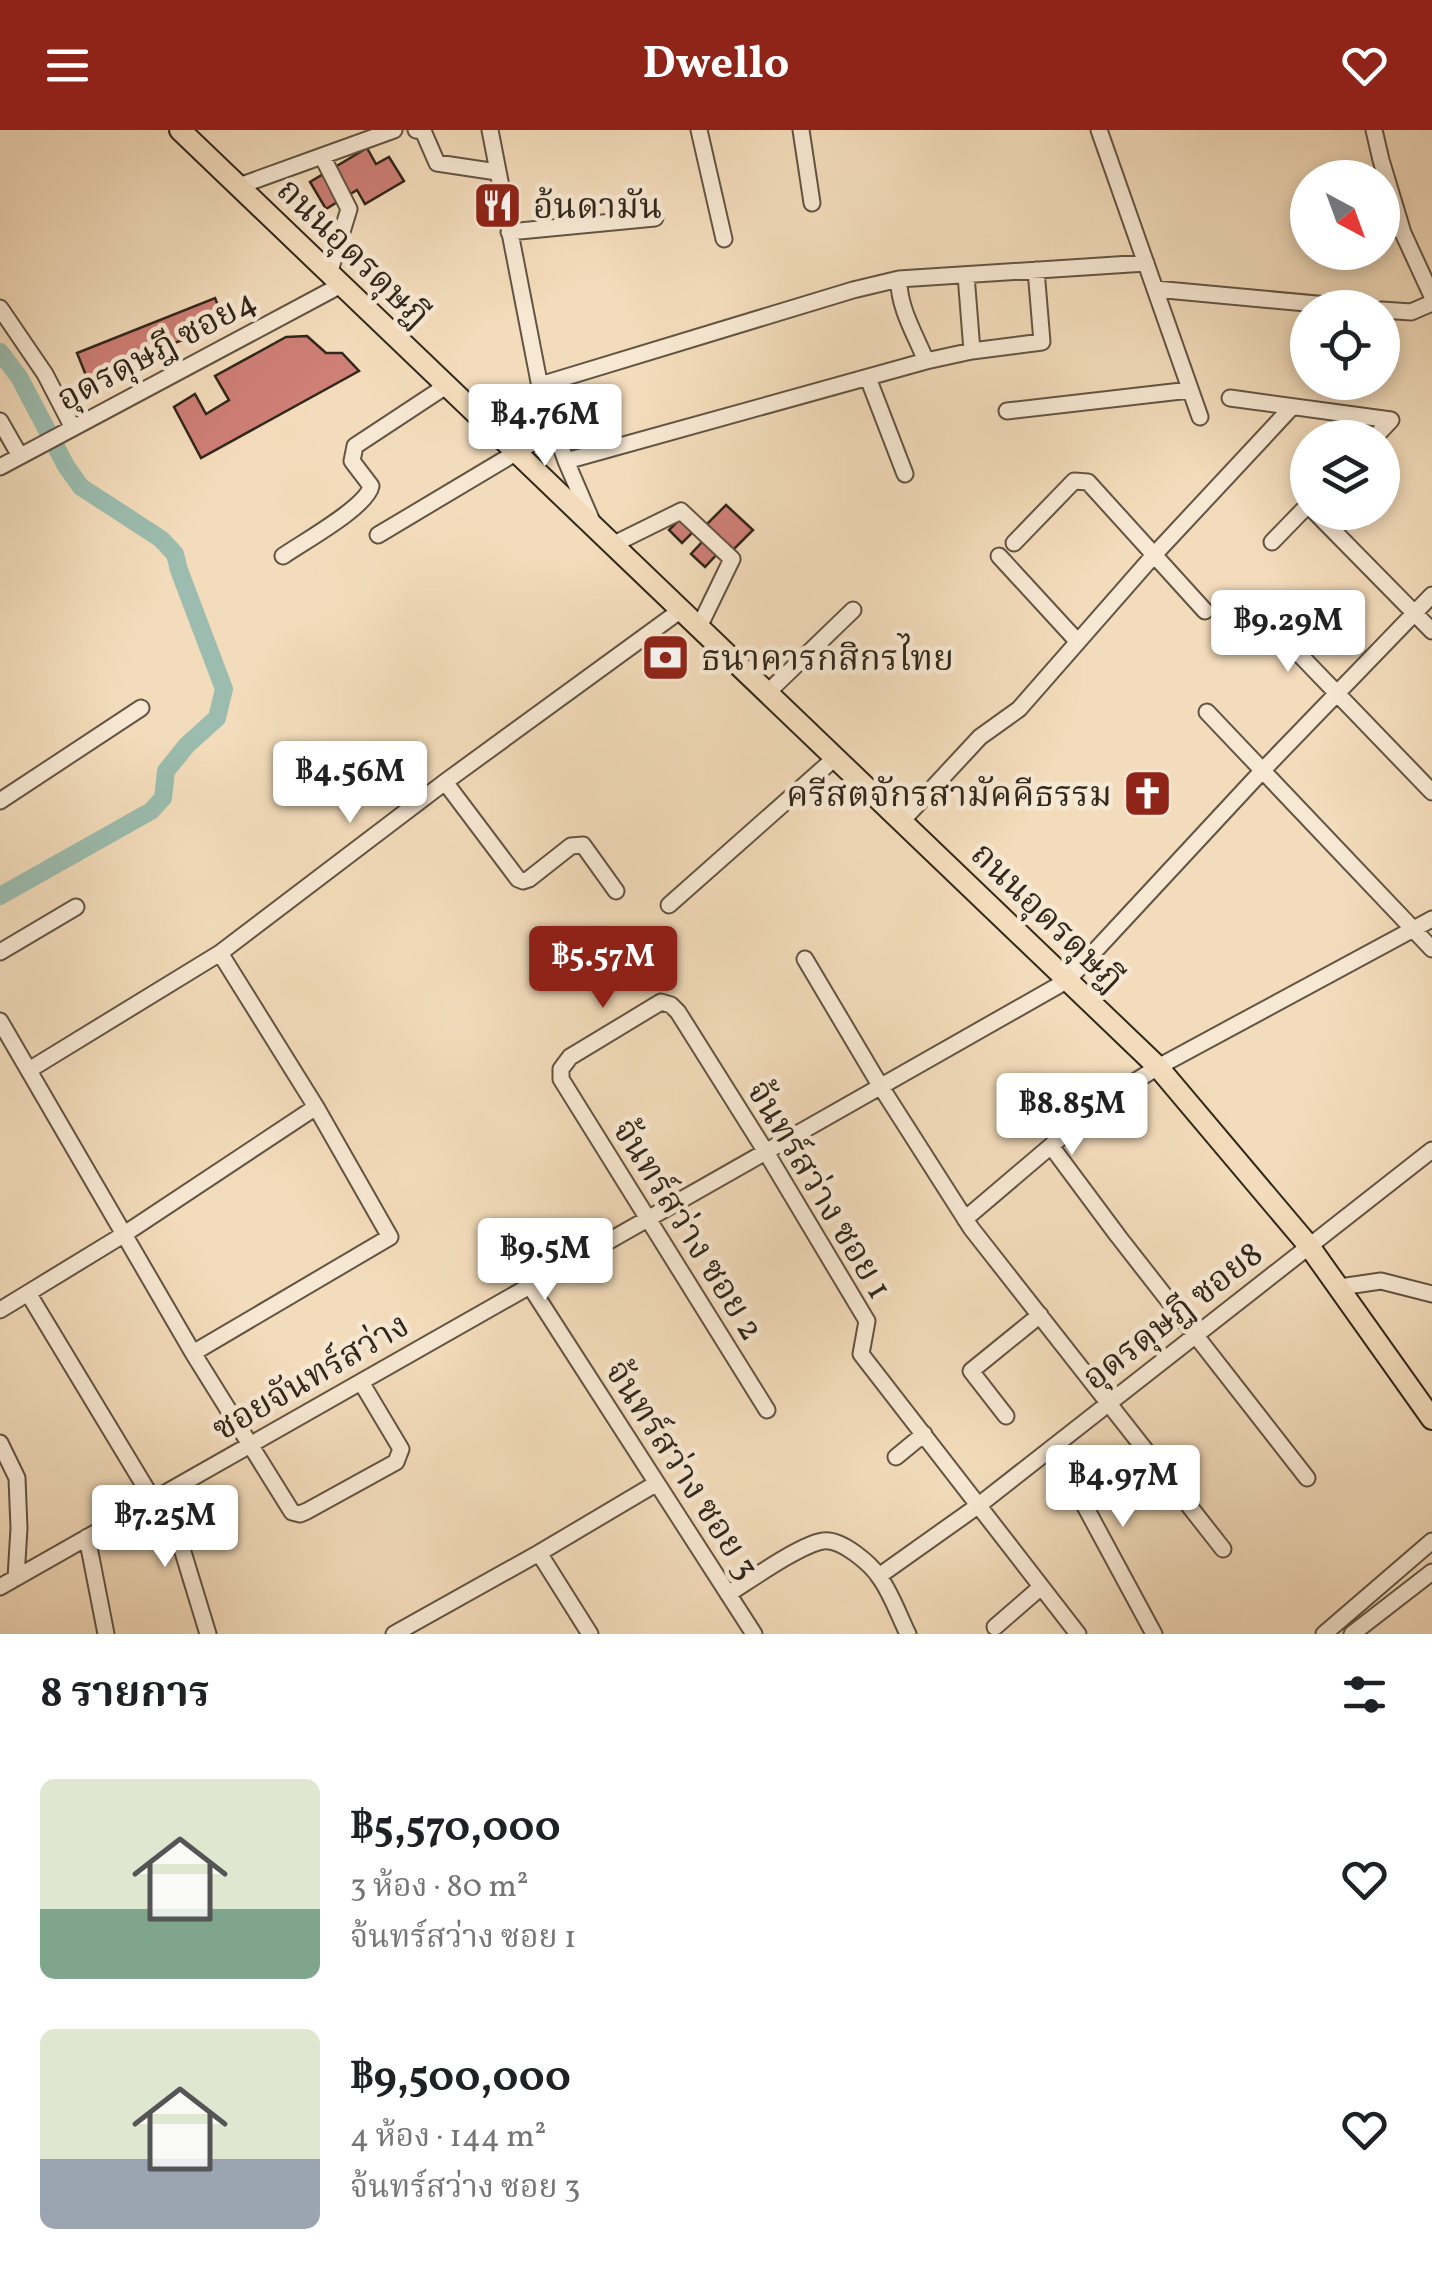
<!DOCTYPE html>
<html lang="th">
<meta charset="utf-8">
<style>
:root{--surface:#fff;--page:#f6f6f6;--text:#202124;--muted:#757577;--accent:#8f2418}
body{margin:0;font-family:Vollkorn,"Noto Serif Thai",serif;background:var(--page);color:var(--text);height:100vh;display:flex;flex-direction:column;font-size:38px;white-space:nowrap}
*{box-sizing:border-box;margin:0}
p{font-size:32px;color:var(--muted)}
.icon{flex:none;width:55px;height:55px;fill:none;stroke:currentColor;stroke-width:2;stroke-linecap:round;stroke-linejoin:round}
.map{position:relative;height:1504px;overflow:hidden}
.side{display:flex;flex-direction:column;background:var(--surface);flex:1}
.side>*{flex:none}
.needle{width:65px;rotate:139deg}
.controls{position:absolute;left:1290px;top:30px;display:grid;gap:20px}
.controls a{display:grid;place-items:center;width:110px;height:110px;border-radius:50%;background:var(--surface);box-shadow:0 5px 15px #0003;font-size:50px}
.price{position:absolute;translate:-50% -85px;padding:0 22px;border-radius:10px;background:#fff;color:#222;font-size:32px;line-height:65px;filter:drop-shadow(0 2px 5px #0008)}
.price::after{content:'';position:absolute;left:50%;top:60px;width:30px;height:22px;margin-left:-15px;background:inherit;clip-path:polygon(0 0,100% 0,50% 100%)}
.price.selected{background:var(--accent);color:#fff}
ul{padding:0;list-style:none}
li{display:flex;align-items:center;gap:30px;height:250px;padding:0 40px}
li span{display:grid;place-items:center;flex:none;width:280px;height:200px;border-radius:15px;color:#555}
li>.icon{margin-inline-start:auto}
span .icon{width:120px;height:120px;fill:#fffc;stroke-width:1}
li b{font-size:42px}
h2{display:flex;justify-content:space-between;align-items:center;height:120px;padding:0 40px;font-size:42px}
header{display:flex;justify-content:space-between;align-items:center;height:130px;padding:0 40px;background:var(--accent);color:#fff;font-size:45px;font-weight:700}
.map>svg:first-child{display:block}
</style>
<header><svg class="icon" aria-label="menu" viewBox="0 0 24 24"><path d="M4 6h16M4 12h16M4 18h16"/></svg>Dwello<svg class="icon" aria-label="heart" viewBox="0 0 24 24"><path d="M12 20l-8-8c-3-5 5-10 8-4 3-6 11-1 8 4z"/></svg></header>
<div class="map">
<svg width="1432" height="1504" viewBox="0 0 1432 1504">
<rect width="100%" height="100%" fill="#f3dcbb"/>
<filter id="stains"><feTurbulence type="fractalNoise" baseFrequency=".002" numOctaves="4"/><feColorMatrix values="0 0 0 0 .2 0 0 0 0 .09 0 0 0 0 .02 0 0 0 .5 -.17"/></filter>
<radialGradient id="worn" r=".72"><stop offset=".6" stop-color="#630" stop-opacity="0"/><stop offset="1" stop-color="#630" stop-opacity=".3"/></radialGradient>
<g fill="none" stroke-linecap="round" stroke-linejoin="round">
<path stroke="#9bbcae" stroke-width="18" d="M0,222L19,247L66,336L81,357L161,409L175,424L179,440L224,559L217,588L187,615L166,641L163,668L151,681L0,766"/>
</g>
<path fill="#ce7f76" stroke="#31271b" stroke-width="2.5" d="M367,18L376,34L389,27L404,51L365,74L357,60L326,79L310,52Z
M215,168L225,193L87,248L77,223Z
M307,206L326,223H342L359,241L201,328L174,277L195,264L206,284L229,270L215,246L286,207Z
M726,375L753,400L731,422L704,397Z
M683,386L696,399L682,413L669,400Z
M704,410L718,423L705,437L691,424Z"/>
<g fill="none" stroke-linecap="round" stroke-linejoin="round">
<defs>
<path id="minor" d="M416,0L423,1L437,33L497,42
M699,0L724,109
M801,0L812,73
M1099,0L1200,287
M1374,0L1381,30L1403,103L1432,166
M322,26L394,0
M239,56L322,26L349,79L329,144
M509,102L655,88
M966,145L972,221
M899,149C898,177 916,206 926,231
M1155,159L1360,178
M0,178L45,244L73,298
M1382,180L1411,182L1432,173
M868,248L905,344
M540,255L853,160L899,149L1146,133
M1230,268L1391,290L1374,308
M546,276L566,331L591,389
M1007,281L1190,260
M0,291L20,326
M516,323L529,285L541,262
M566,331L926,231L972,221L1042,212L1036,140
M0,337L341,155
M1315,382L1432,501
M378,405L532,313C545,298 543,282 541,262L490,0
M1272,412L1308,375
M1014,413L1074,351L1088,352L1205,481
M612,415L681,381L732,429L699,497
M283,426C303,412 367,377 371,356L352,331L355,316L446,256
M999,426L1078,512
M1272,496L1432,662
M767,563L853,480
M1207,582L1432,819
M445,652L518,749L523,751L529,749L571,716L583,715L616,761
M0,671L141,578
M902,691L980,607L1019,579L1154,425L1292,277
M669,775L835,628
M0,822L76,777
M805,829L881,957L971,1098L1223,1419
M0,891L193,1223L292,1382L300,1384L307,1381L396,1332L401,1319L361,1252
M29,940L220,823
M316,977L220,823L445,652L681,480
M1051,1016L1118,1106L1307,1348
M965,1089L1105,970L1158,937L1432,789
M530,1156L754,1504
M1340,1157L1381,1151L1432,1164
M0,1180L28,1163
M767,1280L561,949V939L570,927L661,872L671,875L678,882L766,1022L867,1191L861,1224L1078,1504
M1006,1286L971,1241L1040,1185
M0,1313L17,1348L19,1398L16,1448
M1053,1317L1154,1504
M896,1327L924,1304
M165,1363L208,1504
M153,1370L28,1163L123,1105L316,977L390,1107L193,1223
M87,1407L106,1504
M539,1423L590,1504
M879,1446L979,1375L1432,1020
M0,1457L1068,850L1263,640L1432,465
M728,1464C749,1451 801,1414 823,1411C841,1408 871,1434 880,1448C892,1465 899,1486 908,1504
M995,1497L1041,1457
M394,1504L539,1423L657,1353
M1324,1504L1432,1411
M1352,1504L1432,1442"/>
<path id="major" d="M180,0L1158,937L1309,1116L1432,1289"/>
</defs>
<use href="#minor" stroke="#625443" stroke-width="19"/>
<use href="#major" stroke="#31271b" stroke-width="24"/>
<use href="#minor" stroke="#f7e8d3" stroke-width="15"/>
<use href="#major" stroke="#f3dcbb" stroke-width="20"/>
</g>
<defs>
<symbol id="restaurant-square" viewBox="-11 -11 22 22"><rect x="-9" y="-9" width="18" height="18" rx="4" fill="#8f2418" stroke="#f7e8d3"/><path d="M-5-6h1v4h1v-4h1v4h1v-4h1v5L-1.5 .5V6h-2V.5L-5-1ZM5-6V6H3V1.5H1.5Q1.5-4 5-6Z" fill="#fff"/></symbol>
<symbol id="bank-square" viewBox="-11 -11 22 22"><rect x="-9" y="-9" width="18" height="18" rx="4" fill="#8f2418" stroke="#f7e8d3"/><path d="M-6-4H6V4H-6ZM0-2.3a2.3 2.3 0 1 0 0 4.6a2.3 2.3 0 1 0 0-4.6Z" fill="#fff"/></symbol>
<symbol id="church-square" viewBox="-11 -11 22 22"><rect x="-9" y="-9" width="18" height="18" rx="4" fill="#8f2418" stroke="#f7e8d3"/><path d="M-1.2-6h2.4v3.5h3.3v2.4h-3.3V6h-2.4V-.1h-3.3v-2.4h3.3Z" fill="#fff"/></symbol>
</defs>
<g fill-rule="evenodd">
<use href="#restaurant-square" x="470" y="48" width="55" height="55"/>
<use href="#bank-square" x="638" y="500" width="55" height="55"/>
<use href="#church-square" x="1120" y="636" width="55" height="55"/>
</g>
<g text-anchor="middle" stroke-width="9" stroke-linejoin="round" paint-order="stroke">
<g font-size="35" fill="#31271b" stroke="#f7e8d3" text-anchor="start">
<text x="533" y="88">อ้นดามัน</text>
<text x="701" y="540">ธนาคารกสิกรไทย</text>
<text x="1112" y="676" text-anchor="end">ครีสตจักรสามัคคีธรรม</text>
</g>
<g font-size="35" fill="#31271b" stroke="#f7e8d3">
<text transform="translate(354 122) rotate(44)" y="12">ถนนอุดรดุษฎี</text>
<text transform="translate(156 219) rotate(-28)" y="12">อุดรดุษฎี ซอย4</text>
<text transform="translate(1048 786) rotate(44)" y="12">ถนนอุดรดุษฎี</text>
<text transform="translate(820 1059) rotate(59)" y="12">จ้นทร์สว่าง ซอย 1</text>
<text transform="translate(689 1099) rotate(58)" y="12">จ้นทร์สว่าง ซอย 2</text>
<text transform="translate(1172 1185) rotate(-38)" y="12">อุดรดุษฎี ซอย8</text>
<text transform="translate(310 1246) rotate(-30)" y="12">ซอยจันทร์สว่าง</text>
<text transform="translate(683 1339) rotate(57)" y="12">จ้นทร์สว่าง ซอย 3</text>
</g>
</g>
<rect width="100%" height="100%" filter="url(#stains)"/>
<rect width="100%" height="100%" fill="url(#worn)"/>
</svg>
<div class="controls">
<a><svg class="needle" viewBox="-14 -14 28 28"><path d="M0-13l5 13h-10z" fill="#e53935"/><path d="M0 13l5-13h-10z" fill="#757577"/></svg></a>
<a><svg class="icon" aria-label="locate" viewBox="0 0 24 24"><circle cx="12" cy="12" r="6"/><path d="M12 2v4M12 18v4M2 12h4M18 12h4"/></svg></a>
<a><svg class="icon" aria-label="layers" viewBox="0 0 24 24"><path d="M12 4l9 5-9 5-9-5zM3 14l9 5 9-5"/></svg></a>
</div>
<b class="price" style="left:545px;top:339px">฿4.76M</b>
<b class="price" style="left:1288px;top:545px">฿9.29M</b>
<b class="price" style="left:350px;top:696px">฿4.56M</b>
<b class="price selected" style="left:603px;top:881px">฿5.57M</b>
<b class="price" style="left:1072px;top:1028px">฿8.85M</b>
<b class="price" style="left:545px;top:1173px">฿9.5M</b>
<b class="price" style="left:1123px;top:1400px">฿4.97M</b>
<b class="price" style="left:165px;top:1440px">฿7.25M</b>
</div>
<section class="side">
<h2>8 รายการ<svg class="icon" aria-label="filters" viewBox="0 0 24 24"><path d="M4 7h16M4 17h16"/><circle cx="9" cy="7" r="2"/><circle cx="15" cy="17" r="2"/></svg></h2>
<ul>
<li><span style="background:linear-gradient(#dfe7d0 65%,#7fa58c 0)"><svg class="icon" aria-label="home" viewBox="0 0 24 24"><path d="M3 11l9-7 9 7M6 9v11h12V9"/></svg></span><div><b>฿5,570,000</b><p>3 ห้อง · 80 m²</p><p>จ้นทร์สว่าง ซอย 1</p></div><svg class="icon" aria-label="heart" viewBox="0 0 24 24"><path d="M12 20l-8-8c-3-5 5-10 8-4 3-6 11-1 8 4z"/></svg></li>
<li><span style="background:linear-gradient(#dfe7d0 65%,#9aa5b1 0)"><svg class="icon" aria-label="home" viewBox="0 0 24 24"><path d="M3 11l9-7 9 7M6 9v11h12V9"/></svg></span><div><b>฿9,500,000</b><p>4 ห้อง · 144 m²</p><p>จ้นทร์สว่าง ซอย 3</p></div><svg class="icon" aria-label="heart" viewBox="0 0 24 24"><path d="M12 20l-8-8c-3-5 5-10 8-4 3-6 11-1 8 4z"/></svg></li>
</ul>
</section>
